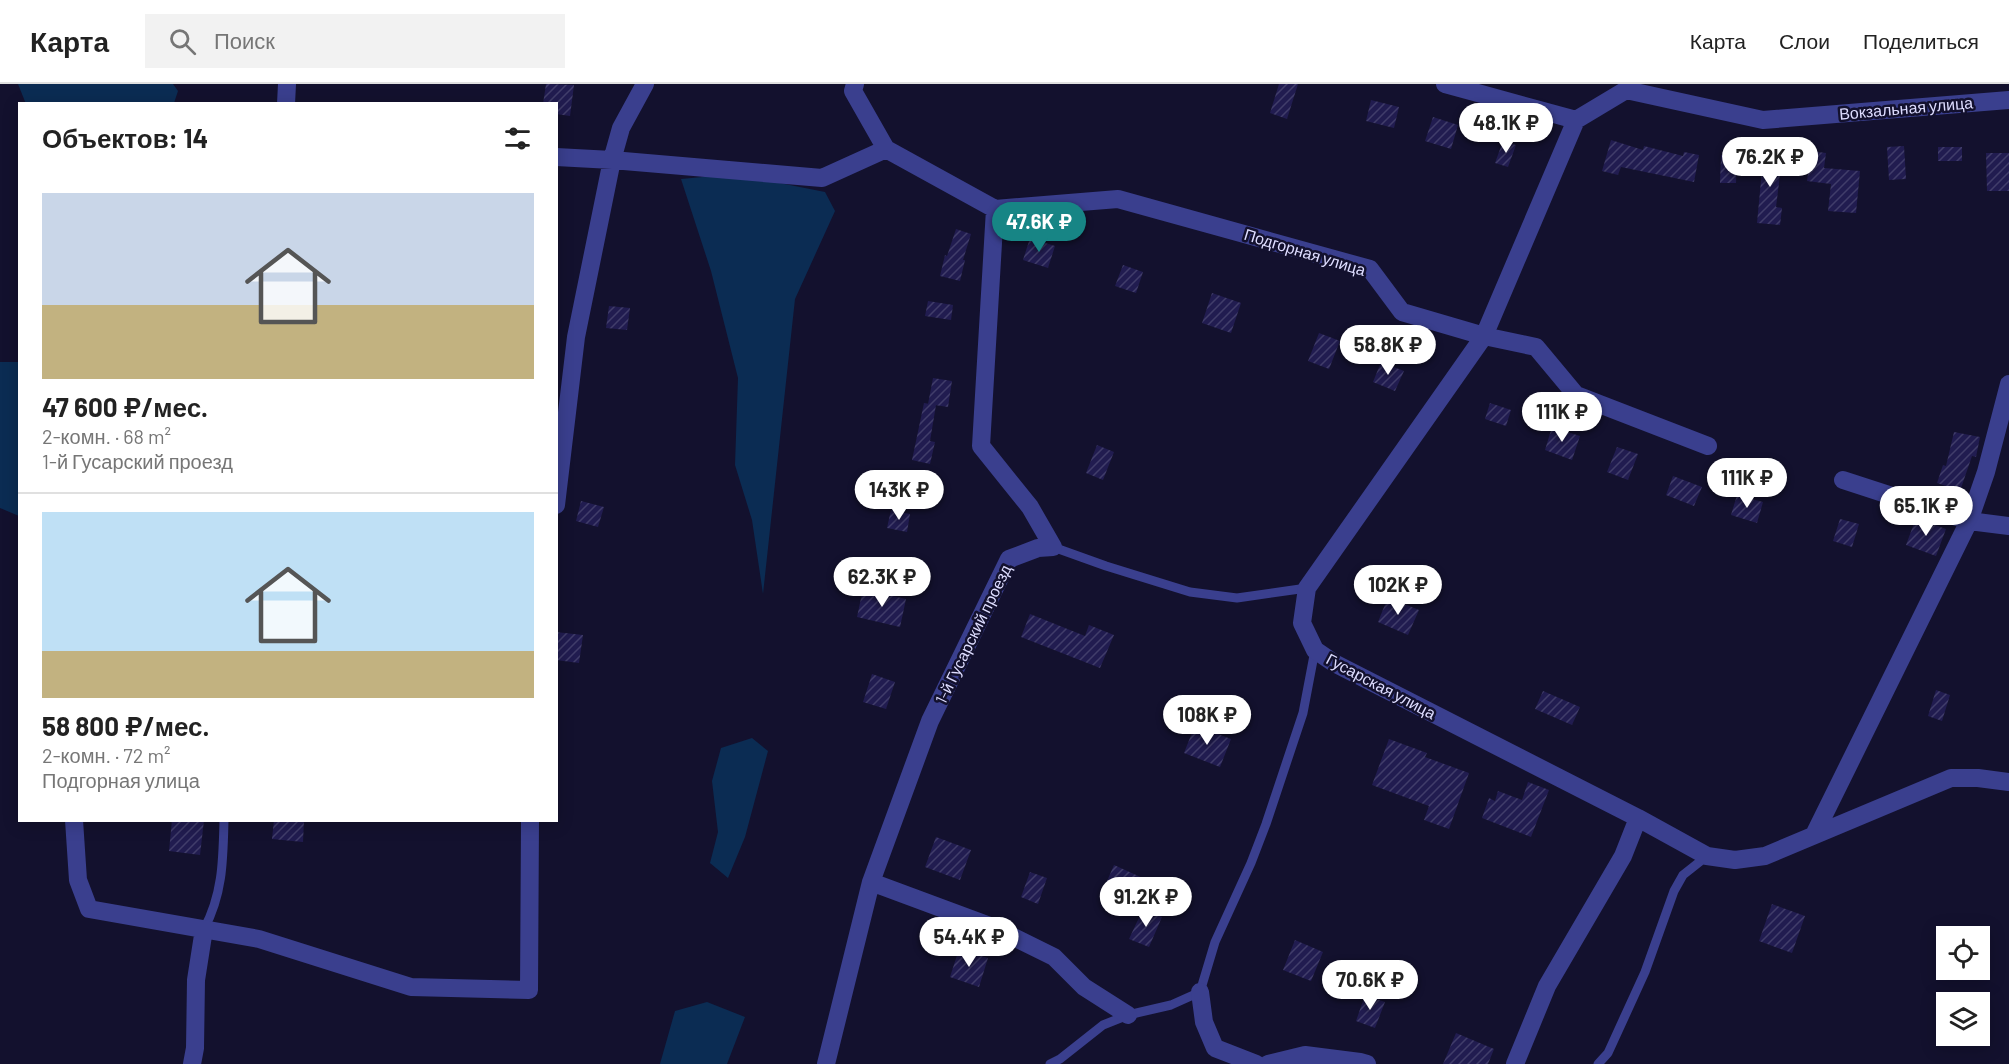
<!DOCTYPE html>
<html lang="ru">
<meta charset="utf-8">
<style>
:root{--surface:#fff;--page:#f2f2f2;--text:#222;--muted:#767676;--line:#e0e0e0;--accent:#178585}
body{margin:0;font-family:Barlow,sans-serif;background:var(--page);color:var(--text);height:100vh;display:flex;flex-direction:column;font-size:22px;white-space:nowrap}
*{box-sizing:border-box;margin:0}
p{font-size:20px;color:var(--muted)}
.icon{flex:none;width:33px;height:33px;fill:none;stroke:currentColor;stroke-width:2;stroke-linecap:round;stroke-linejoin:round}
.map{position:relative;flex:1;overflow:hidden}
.sheet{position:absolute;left:18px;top:18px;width:540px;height:720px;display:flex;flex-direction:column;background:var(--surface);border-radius:0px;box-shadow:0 3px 15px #0003}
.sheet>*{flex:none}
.tools{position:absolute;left:1936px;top:842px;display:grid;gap:12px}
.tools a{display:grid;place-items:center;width:54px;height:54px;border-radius:0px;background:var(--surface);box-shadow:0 3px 15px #0003;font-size:30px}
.price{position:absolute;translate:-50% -51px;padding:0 14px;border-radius:21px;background:#fff;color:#222;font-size:20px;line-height:39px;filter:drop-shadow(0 2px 3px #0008)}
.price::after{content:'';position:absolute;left:50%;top:36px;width:18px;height:14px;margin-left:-9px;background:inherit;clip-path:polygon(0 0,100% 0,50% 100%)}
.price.active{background:var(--accent);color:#fff}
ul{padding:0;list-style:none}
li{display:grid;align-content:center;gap:12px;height:318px;padding:0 24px}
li+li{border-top:2px solid var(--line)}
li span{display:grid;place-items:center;height:186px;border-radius:0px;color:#555}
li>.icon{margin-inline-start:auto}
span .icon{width:108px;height:108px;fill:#fffc;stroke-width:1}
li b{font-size:26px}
h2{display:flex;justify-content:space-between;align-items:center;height:72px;padding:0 24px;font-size:26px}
header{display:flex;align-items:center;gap:36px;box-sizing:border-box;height:84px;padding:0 30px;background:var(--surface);border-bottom:2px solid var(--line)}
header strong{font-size:28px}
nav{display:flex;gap:33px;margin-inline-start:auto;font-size:21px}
.search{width:420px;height:54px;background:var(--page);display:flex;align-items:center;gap:15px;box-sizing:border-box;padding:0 21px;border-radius:0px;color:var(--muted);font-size:22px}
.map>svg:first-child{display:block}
</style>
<header>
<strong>Карта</strong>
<div class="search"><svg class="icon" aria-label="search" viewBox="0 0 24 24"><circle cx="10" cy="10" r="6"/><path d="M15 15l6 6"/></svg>Поиск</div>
<nav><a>Карта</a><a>Слои</a><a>Поделиться</a></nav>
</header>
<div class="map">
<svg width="2009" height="980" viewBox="0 0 2009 980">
<defs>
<pattern id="building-hatch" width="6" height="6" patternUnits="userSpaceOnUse" patternTransform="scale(1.5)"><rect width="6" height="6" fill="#211c50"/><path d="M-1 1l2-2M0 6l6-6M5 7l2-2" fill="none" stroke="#413d6a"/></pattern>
</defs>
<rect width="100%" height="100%" fill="#13112e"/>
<path fill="#0b2c53" d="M18,0H173L178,7L174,19L26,20Z
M734,90L825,108L835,127L795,215L763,510L752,436L735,381L738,294L711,187L681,95Z
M0,278H19V432L0,424Z
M752,654L768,667L745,753L728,794L710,779L718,748L712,697L721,664Z
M707,918L745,933L727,980H660L675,927Z"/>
<path fill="url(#building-hatch)" d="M546,0L574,1L570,32L556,30V20H543Z
M1279,0H1298L1287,35L1270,29Z
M1371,16L1399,23L1394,44L1366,37Z
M1433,33L1458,41L1451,65L1425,57Z
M1611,56L1643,66L1644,62L1683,72L1684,68L1699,71L1694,98L1621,83L1618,91L1602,87Z
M1503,57L1516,61L1508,83L1495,79Z
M1904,62L1906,95L1889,96L1887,63Z
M1938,63H1962V77H1938Z
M1764,65L1783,67L1776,123L1782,124L1780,141L1757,139Z
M1811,67L1826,69L1824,84L1860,87L1856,129L1828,127L1831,100L1807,97Z
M1986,69H2009V107H1987Z
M1721,71H1737L1736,99H1720Z
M956,145L971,150L963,176H965L960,197L940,192L945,171L947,172Z
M1030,154L1055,162L1048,184L1023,176Z
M1123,181L1143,188L1136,209L1115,202Z
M1212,209L1241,219L1231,249L1202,239Z
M928,217L953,221L951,236L925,232Z
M609,222L630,224L627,246L606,244Z
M1319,249L1340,257L1329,285L1308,277Z
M1381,278L1404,287L1395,307L1373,298Z
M933,294L952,297L948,323L928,320Z
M924,319L936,321L930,357L935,358L930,380L912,376Z
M1490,319L1511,326L1506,342L1485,335Z
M1552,343L1580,352L1572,376L1545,366Z
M1954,348L1980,353L1976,373L1972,372L1960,407L1937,399L1943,381L1946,382Z
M1097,361L1114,368L1103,396L1086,389Z
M1617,363L1638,370L1628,396L1607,388Z
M1673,392L1702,403L1694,422L1666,411Z
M1737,411L1763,418L1757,439L1731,431Z
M581,417L604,423L598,443L576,437Z
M891,426L910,430L907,448L887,444Z
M1916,434L1946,445L1936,472L1906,461Z
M1840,435L1859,440L1852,463L1833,457Z
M863,505L906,515L900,543L857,533Z
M1388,513L1419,526L1408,551L1378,538Z
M1030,530L1085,552L1089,541L1114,551L1100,584L1021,553Z
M556,548L583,551L579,579L556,576Z
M872,590L895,598L886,625L863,618Z
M1936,606L1950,611L1942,637L1928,632Z
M1543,607L1580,623L1572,641L1535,625Z
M1195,641L1231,655L1220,683L1184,669Z
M1389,655L1427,669L1425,673L1469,689L1449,745L1424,736L1429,722L1372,701Z
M1528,698L1549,706L1531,753L1482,734L1489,714L1495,717L1498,707L1522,716Z
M172,736H204L200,771L169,767Z
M274,736H304L303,758L272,755Z
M936,753L971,766L960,796L925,783Z
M1114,781L1145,795L1132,824L1101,811Z
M1030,788L1047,794L1038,820L1021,813Z
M1772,820L1805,832L1792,869L1759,857Z
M1143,825L1162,833L1149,863L1129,855Z
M1295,856L1323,868L1311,897L1283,886Z
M959,865L988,874L979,903L950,893Z
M1365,911L1385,918L1375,944L1356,937Z
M1456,949L1494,965L1488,980H1443Z"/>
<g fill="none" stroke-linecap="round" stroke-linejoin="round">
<path stroke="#3a3f8e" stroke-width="9" d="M1053,463L1106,482L1190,508L1237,514L1307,504
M204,845C223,810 223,775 224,736
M1050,980L1060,975L1103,941L1128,931L1171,921L1200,908L1215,858L1251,779L1266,740L1303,629L1315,566
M1598,980L1608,969L1645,888L1674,807L1683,791L1707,772"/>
<path stroke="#3a3f8e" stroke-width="18" d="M855,0L853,7L886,65L995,125
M1445,0L1576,36
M1629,0L1626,6L1576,36L1484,252L1307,504L1302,539L1315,566L1334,579L1638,734L1707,772L1735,776L1765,772L1951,694H1978L2009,698
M1626,6L1763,36L2009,16
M286,20L287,0
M556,73L612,76L822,94L886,65
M995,125L1118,115L1370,185L1402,228L1484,252L1536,263L1576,311L1708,362
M1843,396L1969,437L2009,442
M556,421L576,253L612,76L621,44L645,0
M74,736L78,796L89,825L259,855L411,903L529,906L530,736
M1814,751L1969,437L1986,388L2009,300
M871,798L995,844L1054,873L1084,903L1128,931
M1200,908L1204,938L1215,964L1256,980
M192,980L195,964L196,896L204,845
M826,980L871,798L930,637L1009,475L1038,464L1053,463L1030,423L981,362L995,125
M1268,980L1305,971L1360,978L1367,980
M1515,980L1547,902L1623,772L1638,734"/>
</g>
<g text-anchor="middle" stroke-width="5" stroke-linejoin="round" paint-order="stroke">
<g font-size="16" fill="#deddff" stroke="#13112e">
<text transform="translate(1906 24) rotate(-5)" y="6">Вокзальная улица</text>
<text transform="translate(1305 168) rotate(17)" y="6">Подгорная улица</text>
<text transform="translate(973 550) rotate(-64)" y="6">1-й Гусарский проезд</text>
<text transform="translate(1381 602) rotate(28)" y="6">Гусарская улица</text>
</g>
</g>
</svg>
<div class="tools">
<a><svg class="icon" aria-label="locate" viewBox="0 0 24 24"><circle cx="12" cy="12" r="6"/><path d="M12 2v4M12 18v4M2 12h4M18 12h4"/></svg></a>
<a><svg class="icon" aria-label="layers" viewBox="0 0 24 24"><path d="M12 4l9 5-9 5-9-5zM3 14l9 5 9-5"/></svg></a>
</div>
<b class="price" style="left:1506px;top:70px">48.1K ₽</b>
<b class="price" style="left:1770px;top:104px">76.2K ₽</b>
<b class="price active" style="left:1039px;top:169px">47.6K ₽</b>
<b class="price" style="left:1388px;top:292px">58.8K ₽</b>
<b class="price" style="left:1562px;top:359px">111K ₽</b>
<b class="price" style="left:1747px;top:425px">111K ₽</b>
<b class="price" style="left:899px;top:437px">143K ₽</b>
<b class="price" style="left:1926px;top:453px">65.1K ₽</b>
<b class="price" style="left:882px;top:524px">62.3K ₽</b>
<b class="price" style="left:1398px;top:532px">102K ₽</b>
<b class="price" style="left:1207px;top:662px">108K ₽</b>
<b class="price" style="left:1146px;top:844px">91.2K ₽</b>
<b class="price" style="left:969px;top:884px">54.4K ₽</b>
<b class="price" style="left:1370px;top:927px">70.6K ₽</b>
<section class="sheet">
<h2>Объектов: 14<svg class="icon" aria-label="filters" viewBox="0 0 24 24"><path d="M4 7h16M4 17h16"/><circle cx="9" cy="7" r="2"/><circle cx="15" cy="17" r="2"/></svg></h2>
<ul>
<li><span style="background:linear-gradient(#c9d6e8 60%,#c2b280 0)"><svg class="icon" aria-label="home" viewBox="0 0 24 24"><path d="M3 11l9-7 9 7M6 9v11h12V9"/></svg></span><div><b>47 600 ₽/мес.</b><p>2-комн. · 68 m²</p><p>1-й Гусарский проезд</p></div></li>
<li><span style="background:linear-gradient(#bfe0f5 75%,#c2b280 0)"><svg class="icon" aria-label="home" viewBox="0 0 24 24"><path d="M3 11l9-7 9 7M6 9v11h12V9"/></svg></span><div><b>58 800 ₽/мес.</b><p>2-комн. · 72 m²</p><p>Подгорная улица</p></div></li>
</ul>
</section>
</div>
